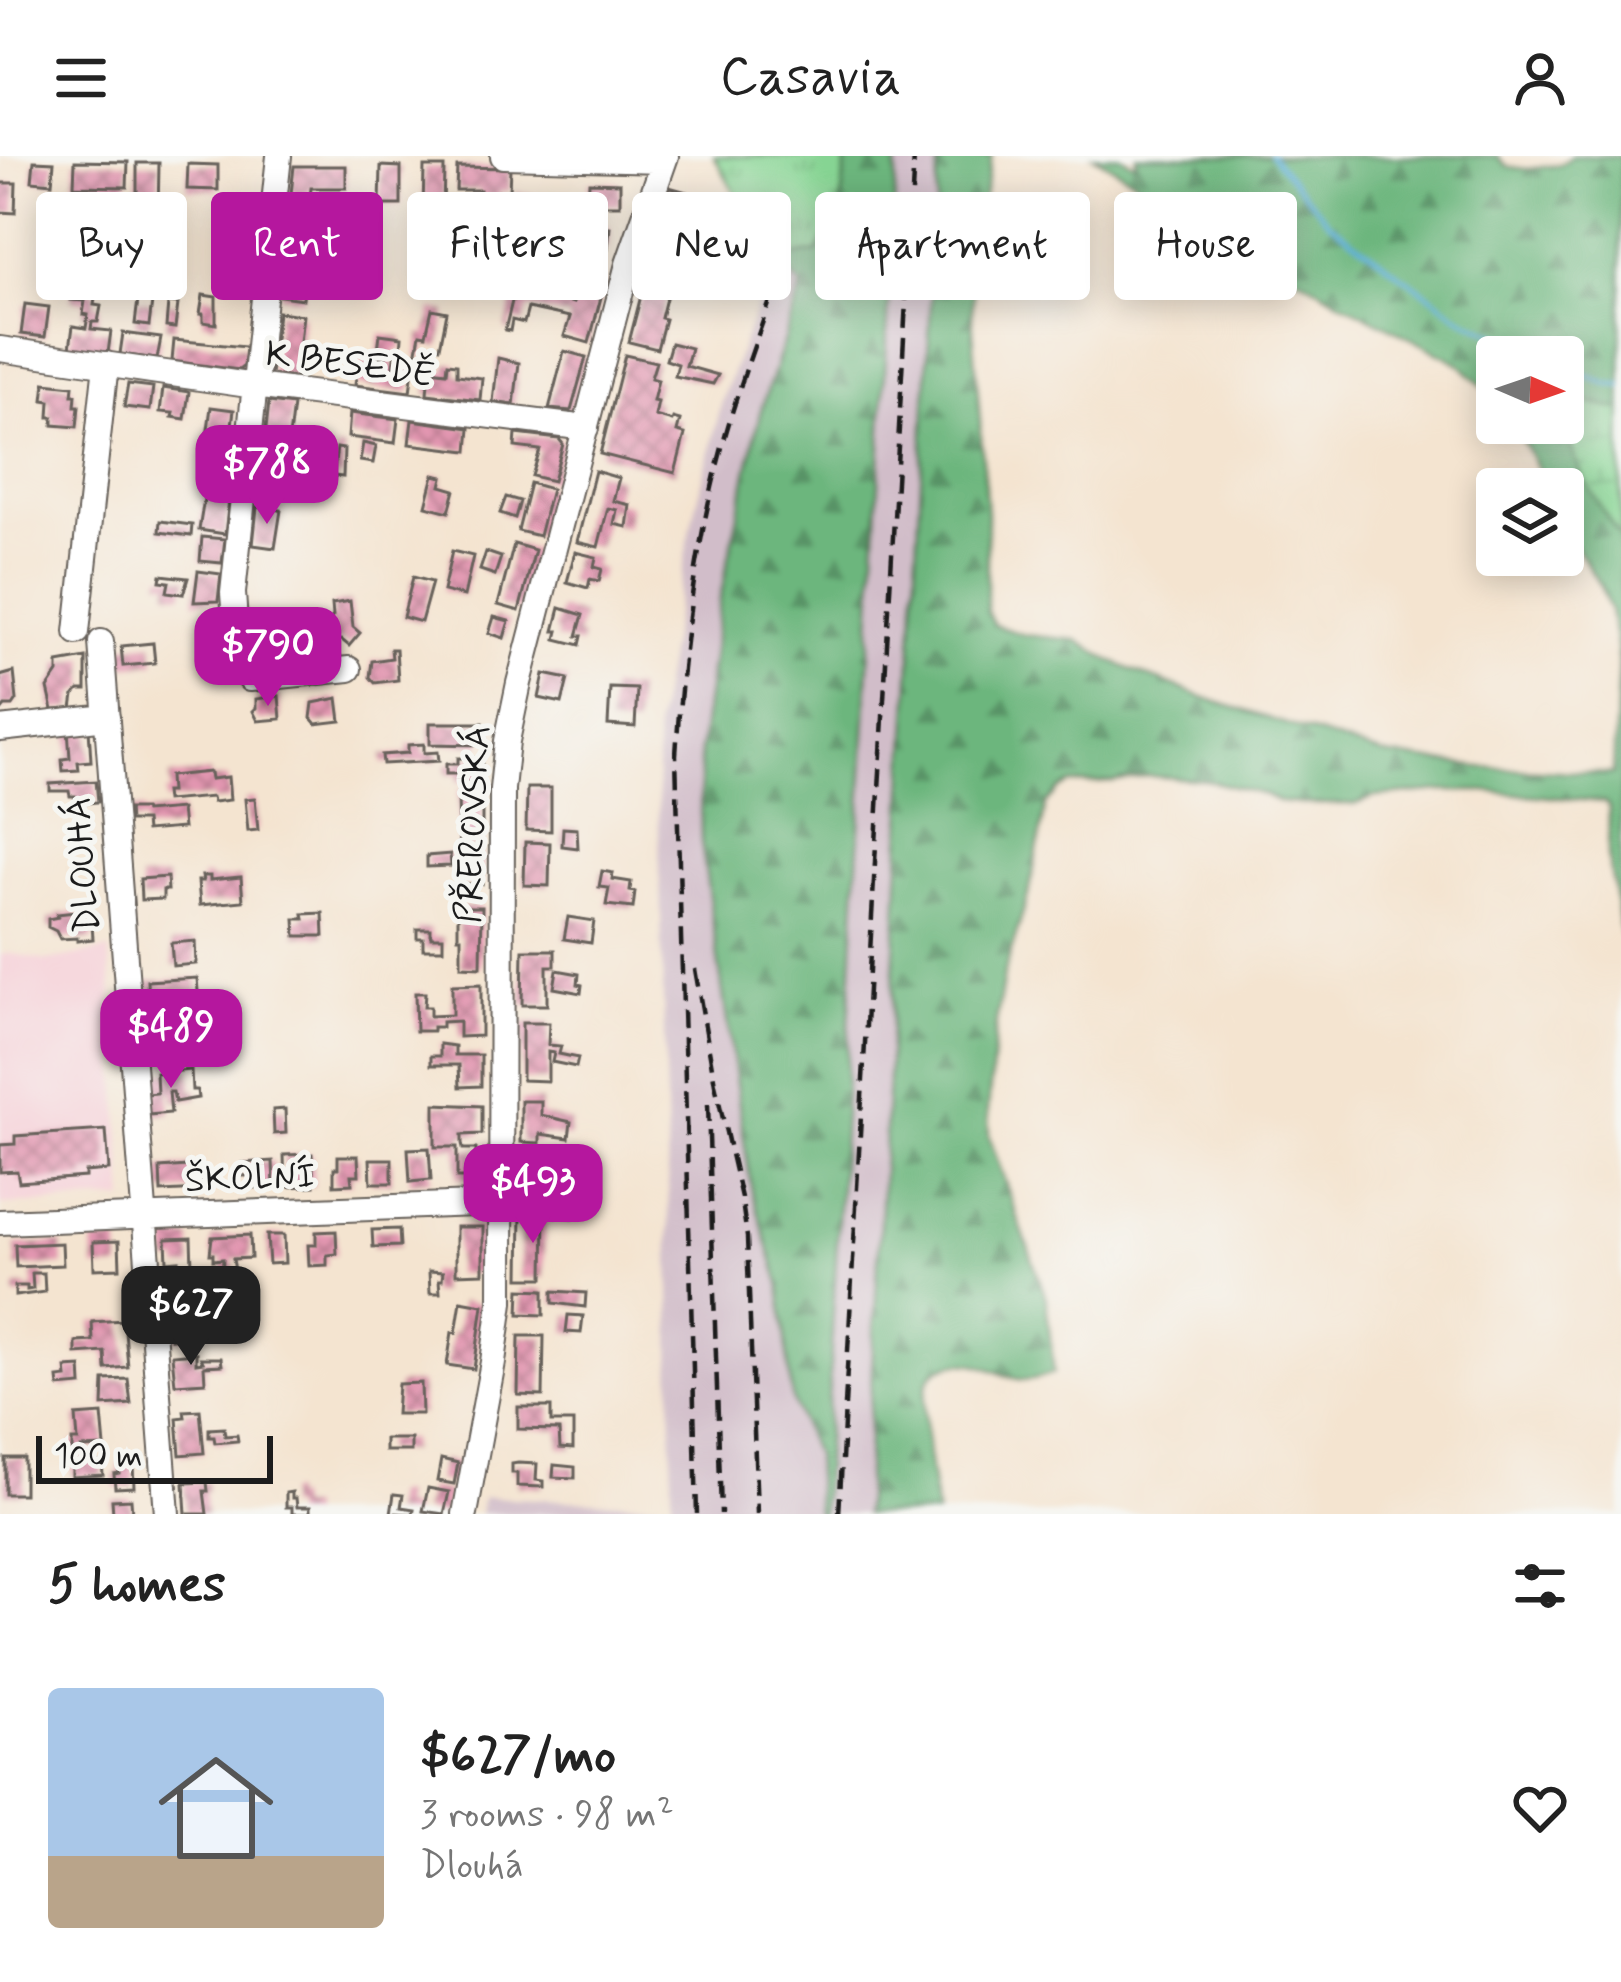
<!DOCTYPE html>
<meta charset="utf-8">
<style>
:root{--surface:#fff;--page:#f6f6f6;--text:#222;--muted:#767676;--line:#e0e0e0;--accent:#b5179e}
body{margin:0;font-family:Mynerve,sans-serif;background:var(--page);color:var(--text);height:100vh;display:flex;flex-direction:column;font-size:45px;white-space:nowrap}
*{box-sizing:border-box;margin:0}
p{font-size:39px;color:var(--muted)}
.icon{flex:none;width:66px;height:66px;fill:none;stroke:currentColor;stroke-width:2;stroke-linecap:round;stroke-linejoin:round}
.map{position:relative;height:1358px;overflow:hidden}
.sheet{display:flex;flex-direction:column;background:var(--surface);flex:1}
.sheet>*{flex:none}
.hud{position:absolute;left:36px;top:36px;width:1551px;height:108px;display:flex;gap:24px}
.needle{width:78px;rotate:92deg}
.controls{position:absolute;left:1476px;top:180px;display:grid;gap:24px}
.controls a{display:grid;place-items:center;width:108px;height:108px;border-radius:12px;background:var(--surface);box-shadow:0 6px 30px #0003;font-size:60px}
.scale{position:absolute;left:36px;bottom:30px;width:237px;box-sizing:border-box;padding-left:12px;border:6px solid #1c1c1c;border-top:0;font-size:33px;line-height:42px;white-space:nowrap;color:#1c1c1c;-webkit-text-stroke:9px #f6f6f2;paint-order:stroke}
.price{position:absolute;translate:-50% -102px;padding:0 27px;border-radius:24px;background:var(--accent);color:#fff;font-size:39px;line-height:78px;filter:drop-shadow(0 3px 6px #0008)}
.price::after{content:'';position:absolute;left:50%;top:72px;width:36px;height:27px;margin-left:-18px;background:inherit;clip-path:polygon(0 0,100% 0,50% 100%)}
.price.current{background:#222;color:#fff}
ul{padding:0;list-style:none}
li{display:flex;align-items:center;gap:36px;height:300px;padding:0 48px}
li+li{border-top:3px solid var(--line)}
li span{display:grid;place-items:center;flex:none;width:336px;height:240px;border-radius:12px;color:#555}
li>.icon{margin-inline-start:auto}
span .icon{width:144px;height:144px;fill:#fffc;stroke-width:1}
li b{font-size:51px}
h2{display:flex;justify-content:space-between;align-items:center;height:144px;padding:0 48px;font-size:51px}
.chip{padding:0 42px;border-radius:12px;background:var(--surface);box-shadow:0 6px 30px #0003;font-size:42px;line-height:108px}
.chip.current{background:var(--accent);color:#fff}
header{display:flex;justify-content:space-between;align-items:center;height:156px;padding:0 48px;background:var(--surface);font-size:54px;font-weight:600}
.map>svg:first-child{display:block}
</style>
<header><svg class="icon" aria-label="menu" viewBox="0 0 24 24"><path d="M4 6h16M4 12h16M4 18h16"/></svg>Casavia<svg class="icon" aria-label="person" viewBox="0 0 24 24"><circle cx="12" cy="8" r="4"/><path d="M4 21q1-7 8-7t8 7"/></svg></header>
<div class="map">
<svg width="1621" height="1358" viewBox="0 0 1621 1358">
<defs>
<pattern id="grass-tufts" width="24" height="20" patternUnits="userSpaceOnUse" patternTransform="scale(3)"><rect width="24" height="20" fill="#86d493"/><path d="M3 7l-1-3M5 7V3M7 7l1-3M15 17l-1-3M17 17v-4M19 17l1-3" fill="none" stroke="#73b57e"/></pattern>
<pattern id="forest-firs" width="22" height="20" patternUnits="userSpaceOnUse" patternTransform="scale(3)"><rect width="22" height="20" fill="#6cb67d"/><path d="M5 1l3.5 6h-7zM16 11l3.5 6h-7z" fill="#589366"/></pattern>
<pattern id="wetland-marsh" width="20" height="14" patternUnits="userSpaceOnUse" patternTransform="scale(3)"><rect width="20" height="14" fill="#86d493"/><path d="M1 5h8M5 5V1M11 12h8M15 12V8" fill="none" stroke="#73b57e"/></pattern>
<pattern id="building-cross-hatch" width="8" height="8" patternUnits="userSpaceOnUse" patternTransform="scale(3)"><rect width="8" height="8" fill="#e296b0"/><path d="M0 0l8 8M0 8l8-8" fill="none" stroke="#b67a8e"/></pattern>
</defs>
<rect width="100%" height="100%" fill="#f6f6f2"/>
<filter id="ink" filterUnits="userSpaceOnUse"><feTurbulence type="fractalNoise" baseFrequency=".00833" numOctaves="2"/><feDisplacementMap in="SourceGraphic" scale="24" xChannelSelector="R" yChannelSelector="G"/><feConvolveMatrix kernelMatrix="1 2 1 2 8 2 1 2 1" color-interpolation-filters="sRGB"/></filter>
<filter id="wash" filterUnits="userSpaceOnUse"><feTurbulence type="fractalNoise" baseFrequency=".004" numOctaves="4" result="noise"/><feDisplacementMap in="SourceGraphic" scale="48" xChannelSelector="R" yChannelSelector="G"/><feGaussianBlur stdDeviation="2.7" result="paint"/><feColorMatrix in="noise" values="0 0 0 0 0 0 0 0 0 0 0 0 0 0 0 0 0 1.4 0 .05"/><feComposite in="paint" operator="in"/></filter>
<g filter="url(#wash)">
<rect width="100%" height="100%" fill="#f4e4d0"/>
<path fill="#f6cfd7" d="M109,794L125,1044L0,1049V799L10,797L47,805Z"/>
<path fill="#d1bdc9" d="M897,0H939L907,577L864,1358H822Z
M774,104L802,130L760,257L720,443L700,593L701,685L751,1032L780,1128L792,1243L814,1298L817,1358H480L483,1341L672,1348L671,1142L656,570L688,383L723,241Z"/>
<path fill="url(#grass-tufts)" stroke="#517858" stroke-width="3" d="M714,0H847L840,52L818,96L774,104Z"/>
<path fill="url(#forest-firs)" stroke="#44694c" stroke-width="3" d="M847,0H897L822,1358H817L814,1298L792,1243L780,1128L751,1032L701,685L700,593L720,443L760,257L802,130L774,104L818,96L840,52Z
M939,0H992L976,79L972,159L987,357V456L994,469L1025,479L1077,484L1113,506L1142,518L1214,545L1384,599L1481,611L1613,618L1618,507L1616,488L1610,455L1600,430L1563,370V333H1548L1513,267H1563V201H1497V245L1460,208L1341,146L1301,122L1259,106L1228,80L1094,0H1120L1136,8V0H1497L1508,11L1528,13L1559,9L1573,0H1621V779L1608,699L1609,651L1605,646L1484,635H1441L1374,641L1356,648H1300L1280,646L1265,639L1206,624L1148,620L1114,626L1071,628L1059,634L1046,648L1030,733L1004,819L995,874L988,955L989,980L1046,1142L1054,1217C1043,1220 1030,1226 1018,1223C1003,1220 989,1211 974,1208C959,1206 941,1208 931,1220C916,1240 933,1331 937,1358H864Z"/>
<path fill="url(#wetland-marsh)" stroke="#517858" stroke-width="3" d="M1563,241L1621,254V382C1591,340 1563,294 1563,241Z"/>
<g fill="none" stroke-linecap="round" stroke-linejoin="round">
<path stroke="#5aadd5" stroke-width="4.5" d="M1271,0L1329,66L1401,119L1463,163L1547,201
M1563,208L1606,228L1621,230"/>
</g>
<g id="blocks">
<path fill="url(#building-cross-hatch)" d="M34,5L54,6L52,27L32,25Z
M75,5L128,6L127,31L74,30Z
M137,7H159L158,59H137Z
M188,8L218,9V34L187,33Z
M294,10H346V32H311L307,67L288,66Z
M381,10L401,11V49H380Z
M424,11H444L443,55H423Z
M457,11L510,12L509,35H500V40H486L485,72H470L471,43H476V38H480V34H456Z
M589,26L620,27V49H588Z
M0,27H16L15,57L0,56Z
M669,31L687,36L682,55L688,57L684,85L657,79Z
M516,36L532,38L530,53L514,51Z
M344,59L357,60V79H336V69H344Z
M236,61L260,64L253,123L229,120Z
M584,68L610,71L608,93L584,90Z
M286,91L311,94L309,120H305L303,143L280,140Z
M557,94L571,98L568,114L553,111Z
M652,94L678,103L668,133L649,128L651,118L645,117Z
M315,109L340,110V120H315Z
M580,119L605,126L589,187L564,180L570,161L528,152L524,167L512,164L510,175L505,174L514,137L518,138L520,132L566,141L565,144L573,147Z
M643,132L667,138L661,162L665,163L657,193L629,186Z
M72,133L96,135L94,149L101,150L98,166H92L91,173L111,175L108,197L70,192L73,170L86,172L88,159L83,158L85,145L71,144Z
M203,139L216,141V168L203,166V158H200Z
M138,144L152,146L149,170L135,168Z
M168,147L178,148L175,172L166,171Z
M25,148L49,151L45,181L21,178Z
M432,153L447,156L440,191L425,188L422,202L416,200L420,178L426,179Z
M278,156L303,159L296,222L271,219Z
M123,177L161,182L157,203L120,198Z
M380,178L402,181L401,194H395L393,210L413,212L410,236L355,229L358,206L385,209L386,202L377,201Z
M174,184L246,191L244,210L239,214L172,205Z
M671,187L691,192L686,210L718,219L713,228L675,220L678,208L666,204Z
M564,195L586,201L571,255L549,253Z
M625,199L656,206L651,222L658,224L653,245L658,246L655,260L672,265L673,262L680,264L677,276L685,278L675,317L600,298Z
M498,202L519,207L514,249L493,246Z
M448,207L457,208V219L482,222L480,244L427,238L429,214L447,216Z
M45,227L73,230L72,239H76L75,250H79L77,271L53,269V261H49L50,245L43,244Z
M128,228L153,231L150,254L124,251Z
M163,232L189,236L185,263L172,261L173,257L160,256Z
M269,246L293,249L284,321L261,318Z
M211,251L234,254L230,283L220,282V289L206,288Z
M350,257L398,263L395,287L348,281Z
M412,264L470,272L468,295L409,288Z
M516,278L559,283L563,288L553,325L532,320L540,294L515,291Z
M363,287L376,290L373,307L360,305Z
M337,292L344,293L343,321L333,320Z
M595,315L619,322L613,345L630,349L627,371L614,368L617,354L608,352L598,391L577,386Z
M434,319L443,321L441,330L455,334L449,356L426,350Z
M207,324L231,326L225,378L199,374Z
M530,327L551,333L539,380L518,375Z
M506,341L520,345L515,362L500,357Z
M257,351L281,354L275,392L253,389Z
M160,365L192,369L191,380L159,376Z
M202,381L225,383L222,407L200,405Z
M514,388L535,394L519,455L498,449Z
M452,395L473,400L464,440L443,435Z
M486,396L501,401L495,419L480,414Z
M575,396L596,401L594,411L602,413L599,425L590,423L588,432L567,426Z
M198,415L221,418L218,445L194,446Z
M161,419L188,422L183,438L167,436L169,426L160,425Z
M413,421L432,426L421,466L403,461Z
M350,445L353,471L360,477L349,490L342,484L318,488L316,469L327,468L333,460L332,448Z
M560,452L583,459L577,480H582L580,489L556,483L558,475H554Z
M494,461L509,465L504,482L489,477Z
M289,464L292,490L298,495L288,508L281,503L257,506L255,488L266,486L272,479L271,467Z
M153,487L155,507L123,510L121,490Z
M391,493H396L398,524L375,527L370,521L372,505L392,502Z
M86,502V534H79L74,539L72,553L53,554L48,532L58,517V507Z
M14,516L17,544L13,550H5L0,556V520Z
M544,518L568,523L562,547L539,542Z
M610,532L637,533L635,571L608,569Z
M279,540L281,563L258,565L253,555L256,552V543Z
M338,542L341,565L316,568L311,562L313,547Z
M430,567H483L482,589L430,588Z
M89,572L91,605L78,606L79,614L63,615L62,603L70,602L68,573Z
M424,588V597L438,596L439,605L383,608L382,599L408,597V589Z
M458,602H482V627L458,626V618H446V608H458Z
M210,616L211,623L228,621L230,644L213,646L212,641L166,645L165,636H170L169,620Z
M96,625L98,646L75,648V640H70L69,635H50V628Z
M527,632H551V675L526,674Z
M458,634H482V691H459Z
M255,642L258,674L248,675L245,643Z
M128,653H144L145,656L181,653L183,672L146,675L145,665H129Z
M563,672L577,673L578,692L562,690Z
M525,686L550,687L549,730L524,729Z
M450,698L451,710L427,711V700Z
M458,698H482V728H458Z
M602,715L613,717L612,723L631,726L630,735L635,736L633,752L606,749L609,732L599,731Z
M202,720H210V724L241,721L243,745L200,749L198,725H203Z
M167,721L168,734H163V743L141,744L140,723Z
M458,751H482L481,811L461,810V781H458Z
M76,756L77,762H81L82,768H92L93,783L77,785V782L60,783L56,775L48,771V763L58,761L57,758Z
M323,757L324,780H296L295,763H304L303,758Z
M568,761L594,765L591,787L564,783Z
M417,773H431V781H443V793H423V782H417Z
M195,785L196,808L173,810L171,787Z
M523,794H555V810H547V849H522Z
M557,814L579,818L578,828L582,829L581,837L554,832Z
M197,822L199,849L178,850V841L148,843L147,825Z
M481,828V880L459,881V865L442,866V871H433V875H416L415,837H425L424,851H430V860L452,859V829Z
M522,867H549L548,889L561,890L559,898L578,902L576,911L552,906L554,897L548,896V925L522,924Z
M193,869L194,880L172,881V870Z
M164,870L165,894L144,896L142,871Z
M440,888L455,890V899H481V930L460,931L459,909H431V900H440Z
M191,914L192,934H197L198,942L175,946L173,936H169L171,957L148,959L147,938L157,937L156,917Z
M521,945H541V959L571,966L569,982L540,978V987L521,986Z
M435,948L482,950V978L462,979V987L463,993H476V999H482L481,1022H457V991H435Z
M285,953L286,977L274,978L273,954Z
M106,974L109,1014L85,1016V1021L19,1026L17,1015L0,1016V989L15,988V980Z
M429,992L431,1024L410,1026L408,993Z
M312,998L314,1030L285,1031L284,999Z
M338,1000H358L359,1019H351L352,1028L334,1029V1012H338Z
M521,1000H543L542,1009L551,1012V1020L568,1021V1027L542,1026V1051L520,1049Z
M370,1003H392V1027H371Z
M273,1005L274,1031L251,1032V1020H243L242,1007Z
M188,1010H202L203,1034L161,1036L160,1012Z
M549,1046L571,1047L570,1053L575,1056L573,1062L557,1061L558,1052L549,1051Z
M521,1057H545L544,1122H520Z
M456,1071H483V1117L456,1118Z
M399,1073L400,1090L373,1091L372,1074Z
M336,1075L337,1098L327,1099V1109L309,1110L308,1089H316V1076Z
M250,1079L251,1102L233,1103L237,1127L226,1129L225,1119L222,1120L223,1103L213,1104V1098H210L212,1081Z
M267,1079H284L285,1107L269,1108Z
M191,1082L192,1111L179,1112V1105L167,1106L166,1083Z
M119,1085L120,1112L94,1113L93,1086Z
M62,1087L63,1109L16,1111L15,1089Z
M429,1115L443,1116L442,1124H439L440,1137H430Z
M32,1117H44L45,1136L15,1140V1130H27V1134L33,1133Z
M520,1133L544,1134V1159L519,1158Z
M553,1135L586,1137L585,1151L553,1147Z
M461,1145L483,1149L474,1213L447,1209L452,1176L456,1177Z
M198,1153L199,1167H194V1181L171,1183L169,1155Z
M568,1159L583,1160L581,1177L566,1176Z
M124,1164L128,1211L106,1213L105,1196L76,1198V1186L93,1185L92,1166Z
M519,1180H544L543,1240L518,1239Z
M196,1197V1207L203,1206L201,1202H221L222,1209L204,1210L205,1226L175,1228L172,1199Z
M81,1211L82,1229L59,1231L58,1222L67,1221L66,1212Z
M128,1223L131,1248L103,1250L104,1224Z
M421,1227L422,1258H396L398,1228Z
M518,1251H551V1266H573V1293L560,1292L559,1274L518,1273Z
M200,1254L204,1297L180,1299L177,1262L185,1261L184,1255Z
M102,1258L105,1291L81,1292L82,1307L102,1306L103,1319L72,1321V1285H78L76,1260Z
M224,1272L225,1280L237,1279L238,1285L215,1287L214,1281H209V1273Z
M385,1283H411V1295H385Z
M5,1302H24V1338H5Z
M441,1303L458,1307L454,1328L437,1325Z
M518,1307L537,1308L536,1324L543,1325V1331L517,1330V1317H512V1308Z
M119,1308H133L134,1331L115,1332L114,1318L119,1317Z
M554,1309L575,1311V1322L553,1321Z
M207,1326L208,1335H204L207,1358H186L184,1327Z
M428,1332L449,1336L444,1358L423,1355Z
M292,1336V1342H296L297,1351H310V1358H292V1351H286V1337Z
M394,1338L403,1339L401,1351L414,1353L413,1358L391,1357Z
M131,1343L132,1358H113L112,1344Z"/>
</g>
</g>
<g filter="url(#ink)">
<use href="#blocks" fill-opacity="0" stroke="#68625b" stroke-width="3"/>
<g fill="none" stroke-linecap="round" stroke-linejoin="round">
<defs>
<path id="minor" d="M279,0L233,437L235,466L245,516L250,523L349,513
M503,0L664,4
M0,193L255,230L586,272
M77,476L106,208
M101,486L167,1358
M0,573L107,561
M0,1066L502,1047
M465,1358L493,1206L501,1146L502,633L507,585L519,527L628,108L666,0"/>
</defs>
<use href="#minor" stroke="#68625b" stroke-width="28"/>
<use href="#minor" stroke="#fff" stroke-width="24"/>
<path stroke="#1c1c1c" stroke-width="4.5" stroke-dasharray="18 9" stroke-linecap="butt" d="M695,813L715,928L742,1046L747,1081L757,1358
M708,948L721,1358
M697,1358L676,599C683,490 696,382 726,277C740,227 759,177 776,128
M839,1358L914,0"/>
</g>
</g>
<g text-anchor="middle" stroke-width="10" stroke-linejoin="round" paint-order="stroke">
<g font-size="36" fill="#1c1c1c" stroke="#f6f6f2">
<text transform="translate(350 206) rotate(7)" y="13">K BESEDĚ</text>
<text transform="translate(471 668) rotate(-87)" y="13">PŘEROVSKÁ</text>
<text transform="translate(81 709) rotate(-94)" y="13">DLOUHÁ</text>
<text transform="translate(250 1020) rotate(-2)" y="13">ŠKOLNÍ</text>
</g>
</g>
</svg>
<div class="controls">
<a><svg class="needle" viewBox="-14 -14 28 28"><path d="M0-13l5 13h-10z" fill="#e53935"/><path d="M0 13l5-13h-10z" fill="#767676"/></svg></a>
<a><svg class="icon" aria-label="layers" viewBox="0 0 24 24"><path d="M12 4l9 5-9 5-9-5zM3 14l9 5 9-5"/></svg></a>
</div>
<div class="scale">100 m</div>
<b class="price" style="left:267px;top:371px">$788</b>
<b class="price" style="left:268px;top:553px">$790</b>
<b class="price" style="left:171px;top:935px">$489</b>
<b class="price" style="left:533px;top:1090px">$493</b>
<b class="price current" style="left:191px;top:1212px">$627</b>
<div class="hud">
<a class="chip">Buy</a>
<a class="chip current">Rent</a>
<a class="chip">Filters</a>
<a class="chip">New</a>
<a class="chip">Apartment</a>
<a class="chip">House</a>
</div>
</div>
<section class="sheet">
<h2>5 homes<svg class="icon" aria-label="filters" viewBox="0 0 24 24"><path d="M4 7h16M4 17h16"/><circle cx="9" cy="7" r="2"/><circle cx="15" cy="17" r="2"/></svg></h2>
<ul>
<li><span style="background:linear-gradient(#a9c7e8 70%,#b9a48a 0)"><svg class="icon" aria-label="home" viewBox="0 0 24 24"><path d="M3 11l9-7 9 7M6 9v11h12V9"/></svg></span><div><b>$627/mo</b><p>3 rooms · 98 m²</p><p>Dlouhá</p></div><svg class="icon" aria-label="heart" viewBox="0 0 24 24"><path d="M12 20l-8-8c-3-5 5-10 8-4 3-6 11-1 8 4z"/></svg></li>
</ul>
</section>
